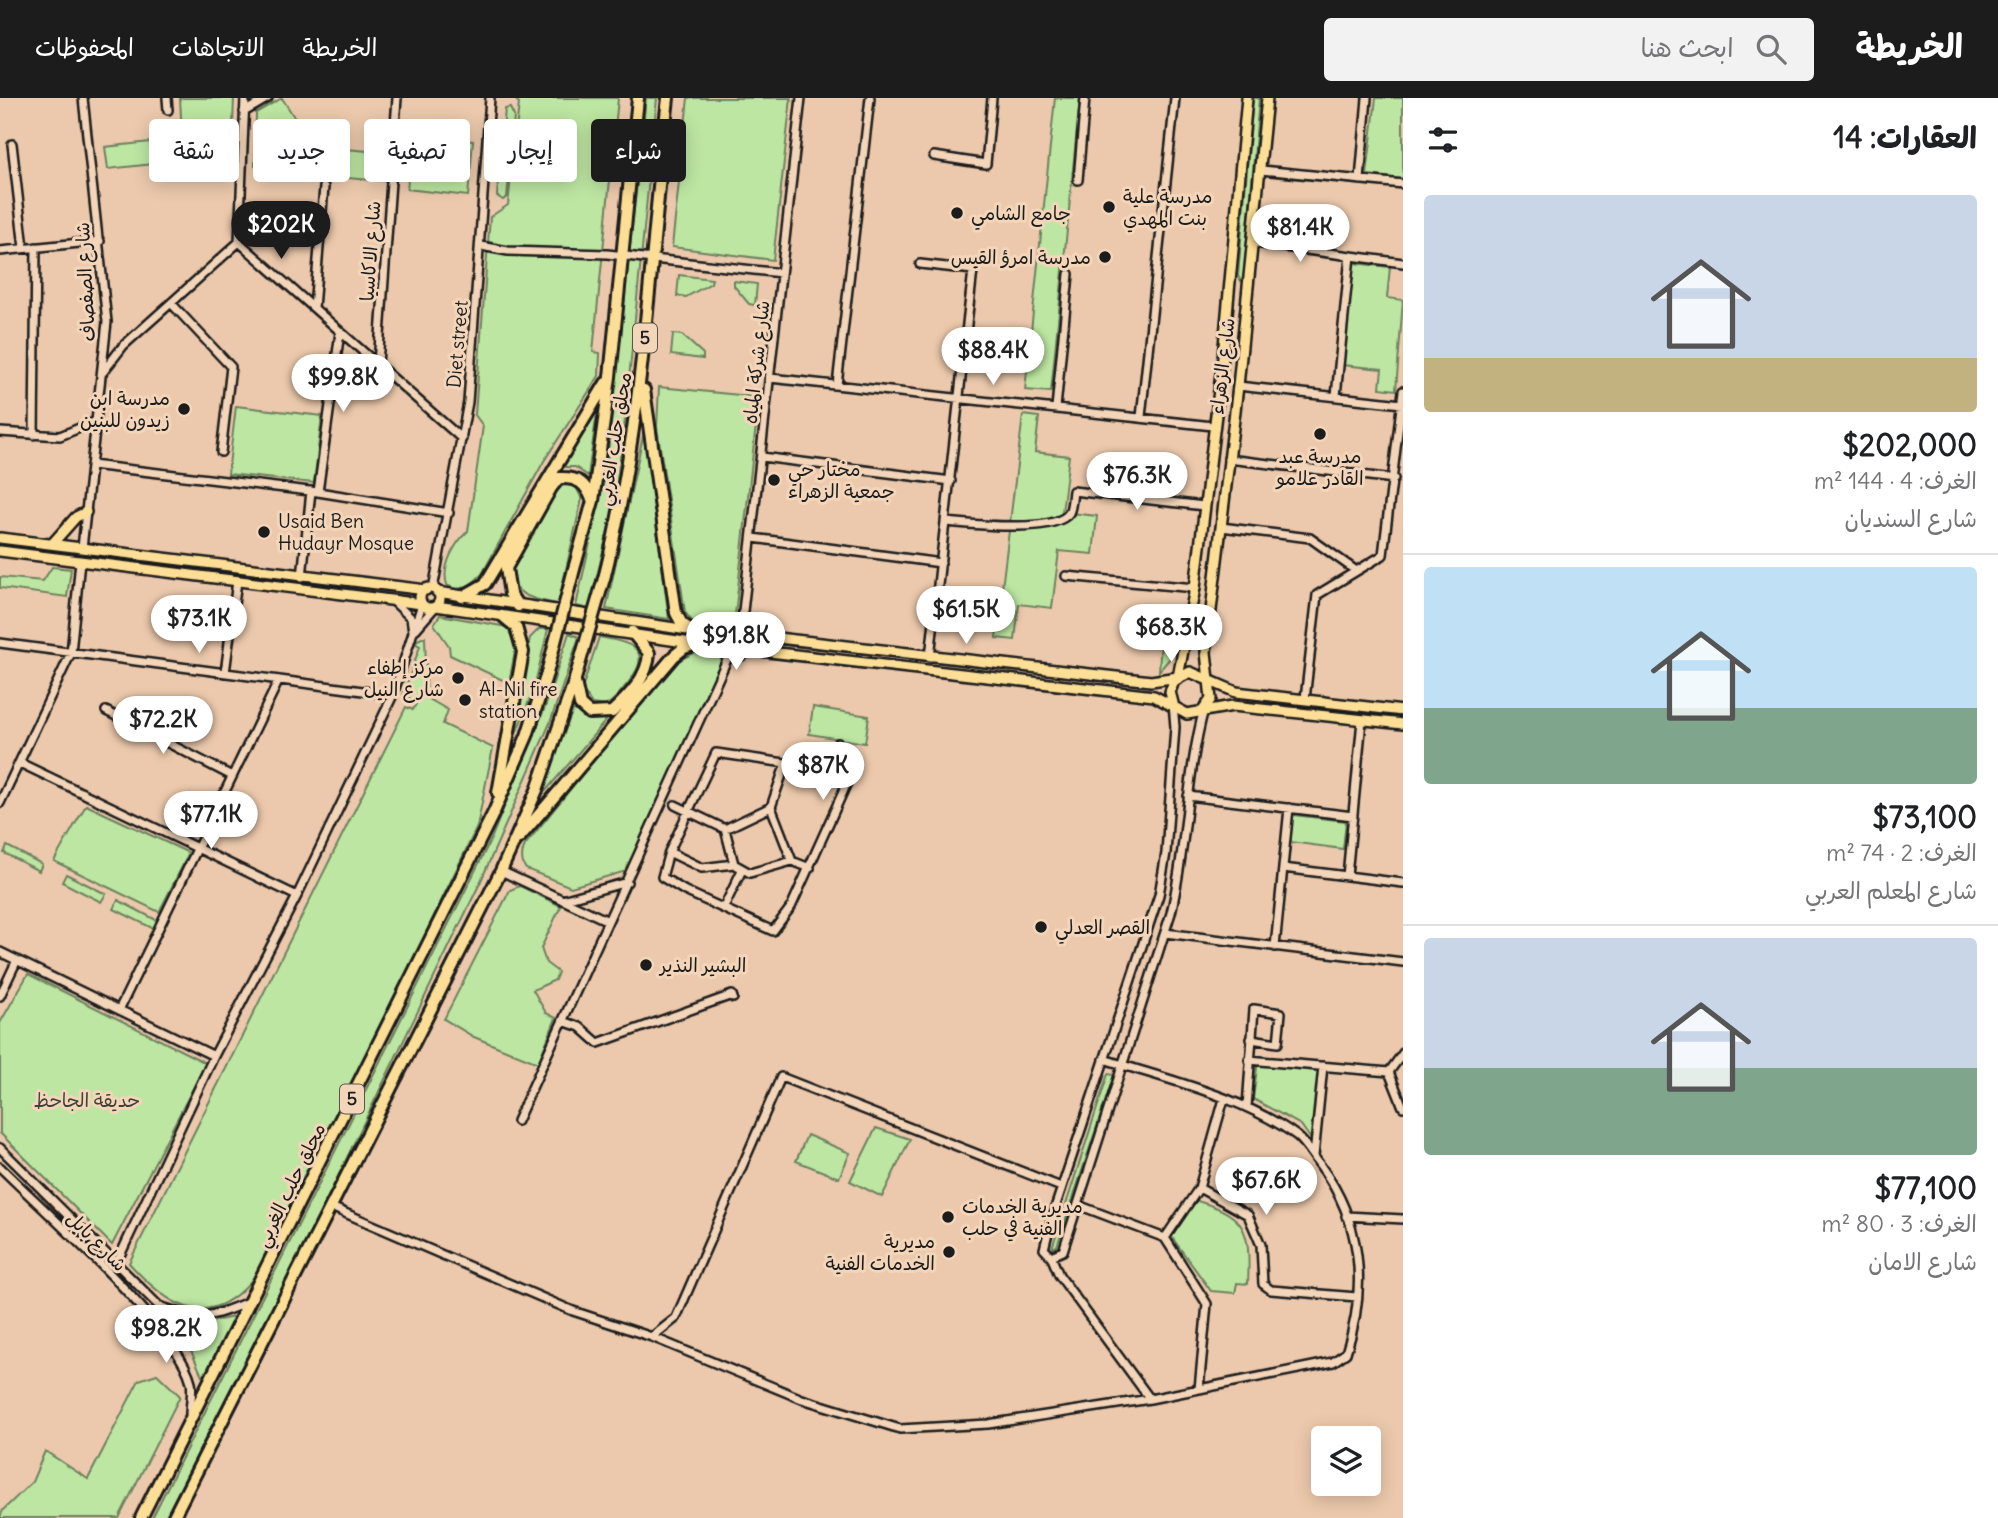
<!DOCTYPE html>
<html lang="ar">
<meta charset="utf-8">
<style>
:root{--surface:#fff;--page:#f2f2f2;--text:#202124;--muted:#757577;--line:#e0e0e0;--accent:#1c1c1c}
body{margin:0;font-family:Delius,"Playpen Sans Arabic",sans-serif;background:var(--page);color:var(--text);direction:rtl;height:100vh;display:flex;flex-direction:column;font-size:26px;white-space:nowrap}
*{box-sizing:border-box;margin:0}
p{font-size:23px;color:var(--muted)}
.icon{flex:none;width:38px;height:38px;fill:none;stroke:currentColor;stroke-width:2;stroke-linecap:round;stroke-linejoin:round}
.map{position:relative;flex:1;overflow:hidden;direction:ltr}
.drawer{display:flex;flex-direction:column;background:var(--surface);width:595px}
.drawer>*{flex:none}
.top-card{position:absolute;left:21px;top:21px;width:665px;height:63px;direction:rtl;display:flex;gap:14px}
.buttons{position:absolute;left:1311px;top:1328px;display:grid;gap:14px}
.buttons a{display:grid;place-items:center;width:70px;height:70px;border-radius:7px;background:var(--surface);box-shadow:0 4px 18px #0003;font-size:35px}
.price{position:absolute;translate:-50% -60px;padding:0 16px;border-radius:24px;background:#fff;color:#222;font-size:23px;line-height:46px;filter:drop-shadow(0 2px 4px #0008)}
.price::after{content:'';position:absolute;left:50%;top:42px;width:21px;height:16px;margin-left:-10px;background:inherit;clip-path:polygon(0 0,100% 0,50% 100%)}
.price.active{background:var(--accent);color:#fff}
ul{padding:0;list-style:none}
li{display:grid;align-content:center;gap:14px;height:371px;padding:0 21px}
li+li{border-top:2px solid var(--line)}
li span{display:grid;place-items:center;height:217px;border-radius:7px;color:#555}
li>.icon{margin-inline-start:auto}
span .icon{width:126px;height:126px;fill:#fffc;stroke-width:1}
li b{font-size:30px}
h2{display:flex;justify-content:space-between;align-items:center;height:84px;padding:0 21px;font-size:30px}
.chip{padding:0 24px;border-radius:7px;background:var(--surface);box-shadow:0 4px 18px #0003;font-size:24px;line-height:63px}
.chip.active{background:var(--accent);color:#fff}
header{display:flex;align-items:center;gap:42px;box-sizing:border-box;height:98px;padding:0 35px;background:var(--accent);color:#fff}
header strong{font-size:33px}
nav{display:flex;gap:38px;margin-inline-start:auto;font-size:24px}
.search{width:490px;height:63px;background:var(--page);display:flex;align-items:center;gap:18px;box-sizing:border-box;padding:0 24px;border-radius:7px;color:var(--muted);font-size:26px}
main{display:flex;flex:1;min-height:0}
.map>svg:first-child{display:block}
</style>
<header>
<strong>الخريطة</strong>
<div class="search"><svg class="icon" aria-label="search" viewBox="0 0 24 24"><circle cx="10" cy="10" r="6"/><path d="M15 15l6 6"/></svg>ابحث هنا</div>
<nav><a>الخريطة</a><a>الاتجاهات</a><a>المحفوظات</a></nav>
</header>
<main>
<section class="drawer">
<h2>العقارات: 14<svg class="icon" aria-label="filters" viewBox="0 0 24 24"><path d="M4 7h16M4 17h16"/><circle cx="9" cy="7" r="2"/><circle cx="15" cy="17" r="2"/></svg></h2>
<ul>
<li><span style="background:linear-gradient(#c9d6e8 75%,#c2b280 0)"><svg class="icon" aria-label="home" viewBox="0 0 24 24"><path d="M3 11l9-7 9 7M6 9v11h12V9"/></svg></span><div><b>$202,000</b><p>الغرف: 4 · 144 m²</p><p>شارع السنديان</p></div></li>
<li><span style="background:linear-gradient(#bfe0f5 65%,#7fa58c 0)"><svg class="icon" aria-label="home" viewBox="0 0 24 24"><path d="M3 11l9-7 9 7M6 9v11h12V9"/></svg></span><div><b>$73,100</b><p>الغرف: 2 · 74 m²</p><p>شارع المعلم العربي</p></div></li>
<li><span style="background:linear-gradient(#c9d6e8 60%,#7fa58c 0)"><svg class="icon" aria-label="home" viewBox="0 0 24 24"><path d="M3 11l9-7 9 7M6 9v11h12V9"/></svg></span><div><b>$77,100</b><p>الغرف: 3 · 80 m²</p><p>شارع الامان</p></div></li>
</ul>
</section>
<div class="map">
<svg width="1403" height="1420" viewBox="0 0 1403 1420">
<rect width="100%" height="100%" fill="#ecc9ac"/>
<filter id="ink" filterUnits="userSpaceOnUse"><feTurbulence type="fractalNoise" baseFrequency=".0143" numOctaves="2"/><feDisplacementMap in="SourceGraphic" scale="14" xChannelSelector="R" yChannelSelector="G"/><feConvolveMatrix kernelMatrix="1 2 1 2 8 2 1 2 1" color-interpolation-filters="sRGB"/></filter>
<g filter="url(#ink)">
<path fill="#bde6a2" stroke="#6c815f" stroke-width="2" d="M180,0H234L232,56L165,64L162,41L182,38Z
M282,0L312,47L317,48L315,72L255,68L256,15Z
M514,0H618L593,254L600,255L599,278L544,363L482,476C473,486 460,496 447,487C441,468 455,445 468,433L483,328L475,317L490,119L508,107L519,5Z
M646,0H657L624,331L613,412L589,511L576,508L606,373Z
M688,0H791L773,162L672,149Z
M1055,0H1080L1051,294L1025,292Z
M1253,0H1259L1244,179L1241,183L1238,178Z
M1376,0H1403V81L1367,77Z
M510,10L514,18L511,55L506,58L501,54L505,11Z
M413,38L473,43L468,98L407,91Z
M150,44L153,66L108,71L105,49Z
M325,49L388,55L385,83L322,78V70H327Z
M506,63L510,68L507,99L503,102L497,98L499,68Z
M1353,165L1390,169L1387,200L1403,202L1396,292L1380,290L1382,271L1342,267Z
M679,177L712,181L711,185L686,199L677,198Z
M734,183L757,186L755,207L749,206L734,188Z
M673,236L682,237L703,256V261L671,257Z
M659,289L759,299L734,526L730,531L692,523L685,514L657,329Z
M598,307L588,378L575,369H558Z
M236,308L322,318L314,385L228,376Z
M1023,317L1039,319L1035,354L1069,358L1062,414L1097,418L1093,456L1059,453L1052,510L1019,506L1015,542L996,540Z
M644,333L669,521L606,511Z
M564,386L576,389L582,401L558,506C534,501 513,500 509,471L558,390Z
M52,469L71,471L67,499L0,490V479L43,483Z
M440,517L507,529L516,548L509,585L450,557L449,548L434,526Z
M1162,530L1170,531L1177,538L1171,559L1159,573Z
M539,531H548L534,590L504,666L530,540Z
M569,535L579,539L550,625L480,785L325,1105L165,1420H152L491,741L546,607Z
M425,539L427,600L448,612L443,626L493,650L477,729L278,1140C269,1154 261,1173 249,1185C204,1235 165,1205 129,1165L406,609L413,612L417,604L403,597L420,548L416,546L417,542Z
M599,539C631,544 655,551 628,585C621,593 615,603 605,608L592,606L582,591Z
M694,555L723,560L630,772L571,789L526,771C521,765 521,755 525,747L673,565Z
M575,607L589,620L609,619L537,703Z
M813,609L869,618L865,645L809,636Z
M86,707L189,755L159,814L54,763Z
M1293,717L1346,723L1343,751L1290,744Z
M7,748L42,766L39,773L4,755Z
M66,776L106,796L101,804L62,784Z
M520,788L561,808L541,850L546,865L558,874L555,882L533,892L546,915L556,920L538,965L474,939L444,921L510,792Z
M118,802L158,823L154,831L114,811Z
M28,876L206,965L112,1147L0,1035V925Z
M1258,962L1317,968L1319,974L1313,1044L1301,1027L1253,1001Z
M1108,976L1114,977L1057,1148L1052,1150Z
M876,1030L910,1041L882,1099L850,1083Z
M807,1037L850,1055L839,1080L796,1063Z
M1187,1100C1245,1116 1251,1127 1248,1186L1237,1185L1235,1195L1211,1193L1171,1138Z
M152,1212C183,1223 204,1228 236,1218L203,1280L192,1255Z
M157,1276L180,1298L119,1420H0L3,1412L32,1384L45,1353L88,1381L139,1282Z"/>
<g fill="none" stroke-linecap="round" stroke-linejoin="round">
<defs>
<path id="minor" d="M167,0L168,12
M244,14L268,0
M12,46L24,150
M934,58L986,66L992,0
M1261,72L1403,86
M1078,82L1085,0
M1360,82L1367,0
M239,144L245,0
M1254,145L1403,165
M481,148L508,153L607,156L781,175
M0,153L100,143
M920,166L973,172L930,559
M171,205L231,269L221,354
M314,210L324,89
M378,266L397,0
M103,274L123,248L239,144L462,341
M770,280L1213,328
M837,287L870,0
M1238,288L1402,306
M1336,298L1350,158
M1056,310L1069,176
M1141,319L1175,0
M0,334L60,338L94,324
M34,337L36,149
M762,359L951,383
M1228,361L1394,381
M91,367L318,394L449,415
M318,394L340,234
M946,424C970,426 1055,436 1069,415C1072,409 1072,400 1073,393L1204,408
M1221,429L1310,440L1355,472
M753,440L941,465
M82,450L107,224L83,0
M1066,478L1195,490
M302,479L311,393
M433,491L468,304L490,0
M393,503L411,520L413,533
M416,531L436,508
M741,531L801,0
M0,545L393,597
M225,575L237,483
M1305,601L1317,497L1383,457L1403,293
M1173,606L1175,629L1166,755L1159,797L1052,1119L1044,1151L1051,1158L1063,1153L1171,815C1187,748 1186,678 1204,611
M106,613L232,678
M838,645L836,663L847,685L791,809L773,833L685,793L662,779L669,754L716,655L840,673
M20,665L297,798
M1188,698L1353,718
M0,705L71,555L80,463
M675,707L725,731
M771,709L792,763L750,775L734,766L725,731Z
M771,709L786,665
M669,754L702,770L734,766
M792,763L810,770
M1283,770L1403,785
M501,773L608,823
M1347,778L1362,622
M562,802L627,784
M724,809L742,772
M1165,835L1403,864
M1275,849L1289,710
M0,854L214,958
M0,898L17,862
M119,912L279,582
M563,923L580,929L598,945L732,897L733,900
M1403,955L1389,974L1403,1009
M1104,961C1168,982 1242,998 1297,1038C1306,1045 1313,1058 1320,1067C1362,1124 1368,1189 1346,1255L1333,1264L1150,1301
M1249,962L1389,974
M1224,1001L1199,1090L1248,1117L1261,1147L1263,1186L1271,1192L1357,1199
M1247,1009L1254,911L1281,915L1278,945L1251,941
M517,1023L730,555
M0,1050L159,1208C200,1223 209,1220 248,1204
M1314,1058L1323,968
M0,1069C44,1113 178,1230 191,1284C193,1294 190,1306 190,1316
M1078,1107L1165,1140
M331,1109L573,1213L652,1239L802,1301L900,1331L988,1326L1150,1301L1059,1177L1051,1158
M1346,1118L1403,1121
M116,1166L214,958L297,798L393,597L422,506
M652,1239L676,1220L781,979L1061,1089
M1199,1291L1207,1206L1165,1140L1199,1090"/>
<path id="major" d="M0,440L426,492
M52,446L76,419L86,414
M0,453L422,506
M420 500a10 10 0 1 1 20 0a10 10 0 1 1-20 0Z
M437,494L727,538L741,531L752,541L751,552
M436,508L726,550L737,559L751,552L1154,598L1187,616L1233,608L1403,626
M751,537L1151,583L1178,579L1195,490L1223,259L1247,0
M1173,605L1170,594L1174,583L1190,574L1236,594L1403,613
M1204,611L1211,601L1206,554L1238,288L1267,0"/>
<path id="highway" d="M644,292L676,515L682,526L694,534
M574,471L593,403L610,279L638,0
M605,477C644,320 650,160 668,0
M462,499L485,486L606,285
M518,508L510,496L506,470L551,390L559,380C578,379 585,385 592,401
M575,584L580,607L589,615L612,614C629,598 648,579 649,555L632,534
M498,695L523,554L516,529L504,519
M519,740L674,558L684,550L697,546
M141,1420L494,714L527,638L547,575
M173,1420L501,773L537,692L575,581"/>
</defs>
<use href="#minor" stroke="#1c1c1c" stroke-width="12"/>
<use href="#major" stroke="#1c1c1c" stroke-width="14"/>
<use href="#highway" stroke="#1c1c1c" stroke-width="16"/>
<use href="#minor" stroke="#f3d5b9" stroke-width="7"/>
<use href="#major" stroke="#fdde96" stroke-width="9"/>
<use href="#highway" stroke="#fdde96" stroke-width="10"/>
<defs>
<path id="highway-bridge" d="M547,575L574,471
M575,581L605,477"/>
</defs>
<use href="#highway-bridge" stroke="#1c1c1c" stroke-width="16" stroke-linecap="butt"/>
<use href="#highway-bridge" stroke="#fdde96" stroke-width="10"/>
</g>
</g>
<g fill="#1c1c1c" stroke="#f3d5b9" stroke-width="2.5">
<circle cx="1109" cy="109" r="7"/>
<circle cx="957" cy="115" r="7"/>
<circle cx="1105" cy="159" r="7"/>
<circle cx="184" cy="311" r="7"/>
<circle cx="1320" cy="336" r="7"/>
<circle cx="774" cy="382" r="7"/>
<circle cx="264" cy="434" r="7"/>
<circle cx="458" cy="580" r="7"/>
<circle cx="465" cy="602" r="7"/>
<circle cx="1041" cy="829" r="7"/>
<circle cx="646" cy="867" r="7"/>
<circle cx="948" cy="1119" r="7"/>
<circle cx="949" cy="1154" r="7"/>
</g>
<g text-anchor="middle" stroke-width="6" stroke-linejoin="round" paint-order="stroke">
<g fill="#f3d5b9" stroke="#5c544b" stroke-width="2">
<rect x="633" y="225.5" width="24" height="29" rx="5"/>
<rect x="340" y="986.5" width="24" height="29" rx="5"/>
</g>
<g font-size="18" font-weight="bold" fill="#1c1c1c">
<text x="645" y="246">5</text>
<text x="352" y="1007">5</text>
</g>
<g font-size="19" fill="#1c1c1c" stroke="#f3d5b9" text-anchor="start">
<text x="1123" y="105">مدرسة علية<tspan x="1123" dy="22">بنت المهدي</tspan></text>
<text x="971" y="122">جامع الشامي</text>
<text x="1091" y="166" text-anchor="end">مدرسة امرؤ القيس</text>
<text x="170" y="307" text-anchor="end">مدرسة ابن<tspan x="170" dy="22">زيدون للبنين</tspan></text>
<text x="1320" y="365" text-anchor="middle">مدرسة عبد<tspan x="1320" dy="22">القادر علامو</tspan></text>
<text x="788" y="378">مختار حي<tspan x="788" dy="22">جمعية الزهراء</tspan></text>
<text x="278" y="430">Usaid Ben<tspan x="278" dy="22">Hudayr Mosque</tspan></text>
<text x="444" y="576" text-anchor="end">مركز إطفاء<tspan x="444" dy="22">شارع النيل</tspan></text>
<text x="479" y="598">Al-Nil fire<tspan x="479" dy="22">station</tspan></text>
<text x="1055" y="836">القصر العدلي</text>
<text x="660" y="874">البشير النذير</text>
<text x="962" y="1115">مديرية الخدمات<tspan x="962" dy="22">الفنية في حلب</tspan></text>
<text x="935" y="1150" text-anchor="end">مديرية<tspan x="935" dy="22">الخدمات الفنية</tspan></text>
</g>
<g font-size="19" fill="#1c1c1c" stroke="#f3d5b9">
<text transform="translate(370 153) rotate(-86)" y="7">شارع الاكاسيا</text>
<text transform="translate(85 184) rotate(-93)" y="7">شارع الصفصاف</text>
<text transform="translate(457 246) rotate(-85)" y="7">Diet street</text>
<text transform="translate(756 264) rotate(-84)" y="7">شارع شركة المياه</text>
<text transform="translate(1222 268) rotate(-83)" y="7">شارع الزهراء</text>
<text transform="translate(614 341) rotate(-81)" y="7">محلق حلب الغربي</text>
<text transform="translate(290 1087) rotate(-64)" y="7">محلق حلب الغربي</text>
<text transform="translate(97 1143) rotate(45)" y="7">شارع بابل</text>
</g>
<g font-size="19" fill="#3c4437" stroke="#f3d5b9">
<text x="87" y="1009">حديقة الجاحظ</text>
</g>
</g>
</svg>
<div class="buttons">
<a><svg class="icon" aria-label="layers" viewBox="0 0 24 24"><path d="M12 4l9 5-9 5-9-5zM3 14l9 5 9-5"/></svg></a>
</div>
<b class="price active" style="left:281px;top:163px">$202K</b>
<b class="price" style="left:1300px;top:166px">$81.4K</b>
<b class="price" style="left:993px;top:289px">$88.4K</b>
<b class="price" style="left:343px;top:316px">$99.8K</b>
<b class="price" style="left:1137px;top:414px">$76.3K</b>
<b class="price" style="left:966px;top:548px">$61.5K</b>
<b class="price" style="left:199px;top:557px">$73.1K</b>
<b class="price" style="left:1171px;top:566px">$68.3K</b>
<b class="price" style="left:736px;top:574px">$91.8K</b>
<b class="price" style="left:163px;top:658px">$72.2K</b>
<b class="price" style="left:823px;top:704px">$87K</b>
<b class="price" style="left:211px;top:753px">$77.1K</b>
<b class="price" style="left:1266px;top:1119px">$67.6K</b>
<b class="price" style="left:166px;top:1267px">$98.2K</b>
<div class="top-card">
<a class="chip active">شراء</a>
<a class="chip">إيجار</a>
<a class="chip">تصفية</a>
<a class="chip">جديد</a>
<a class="chip">شقة</a>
</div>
</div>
</main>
